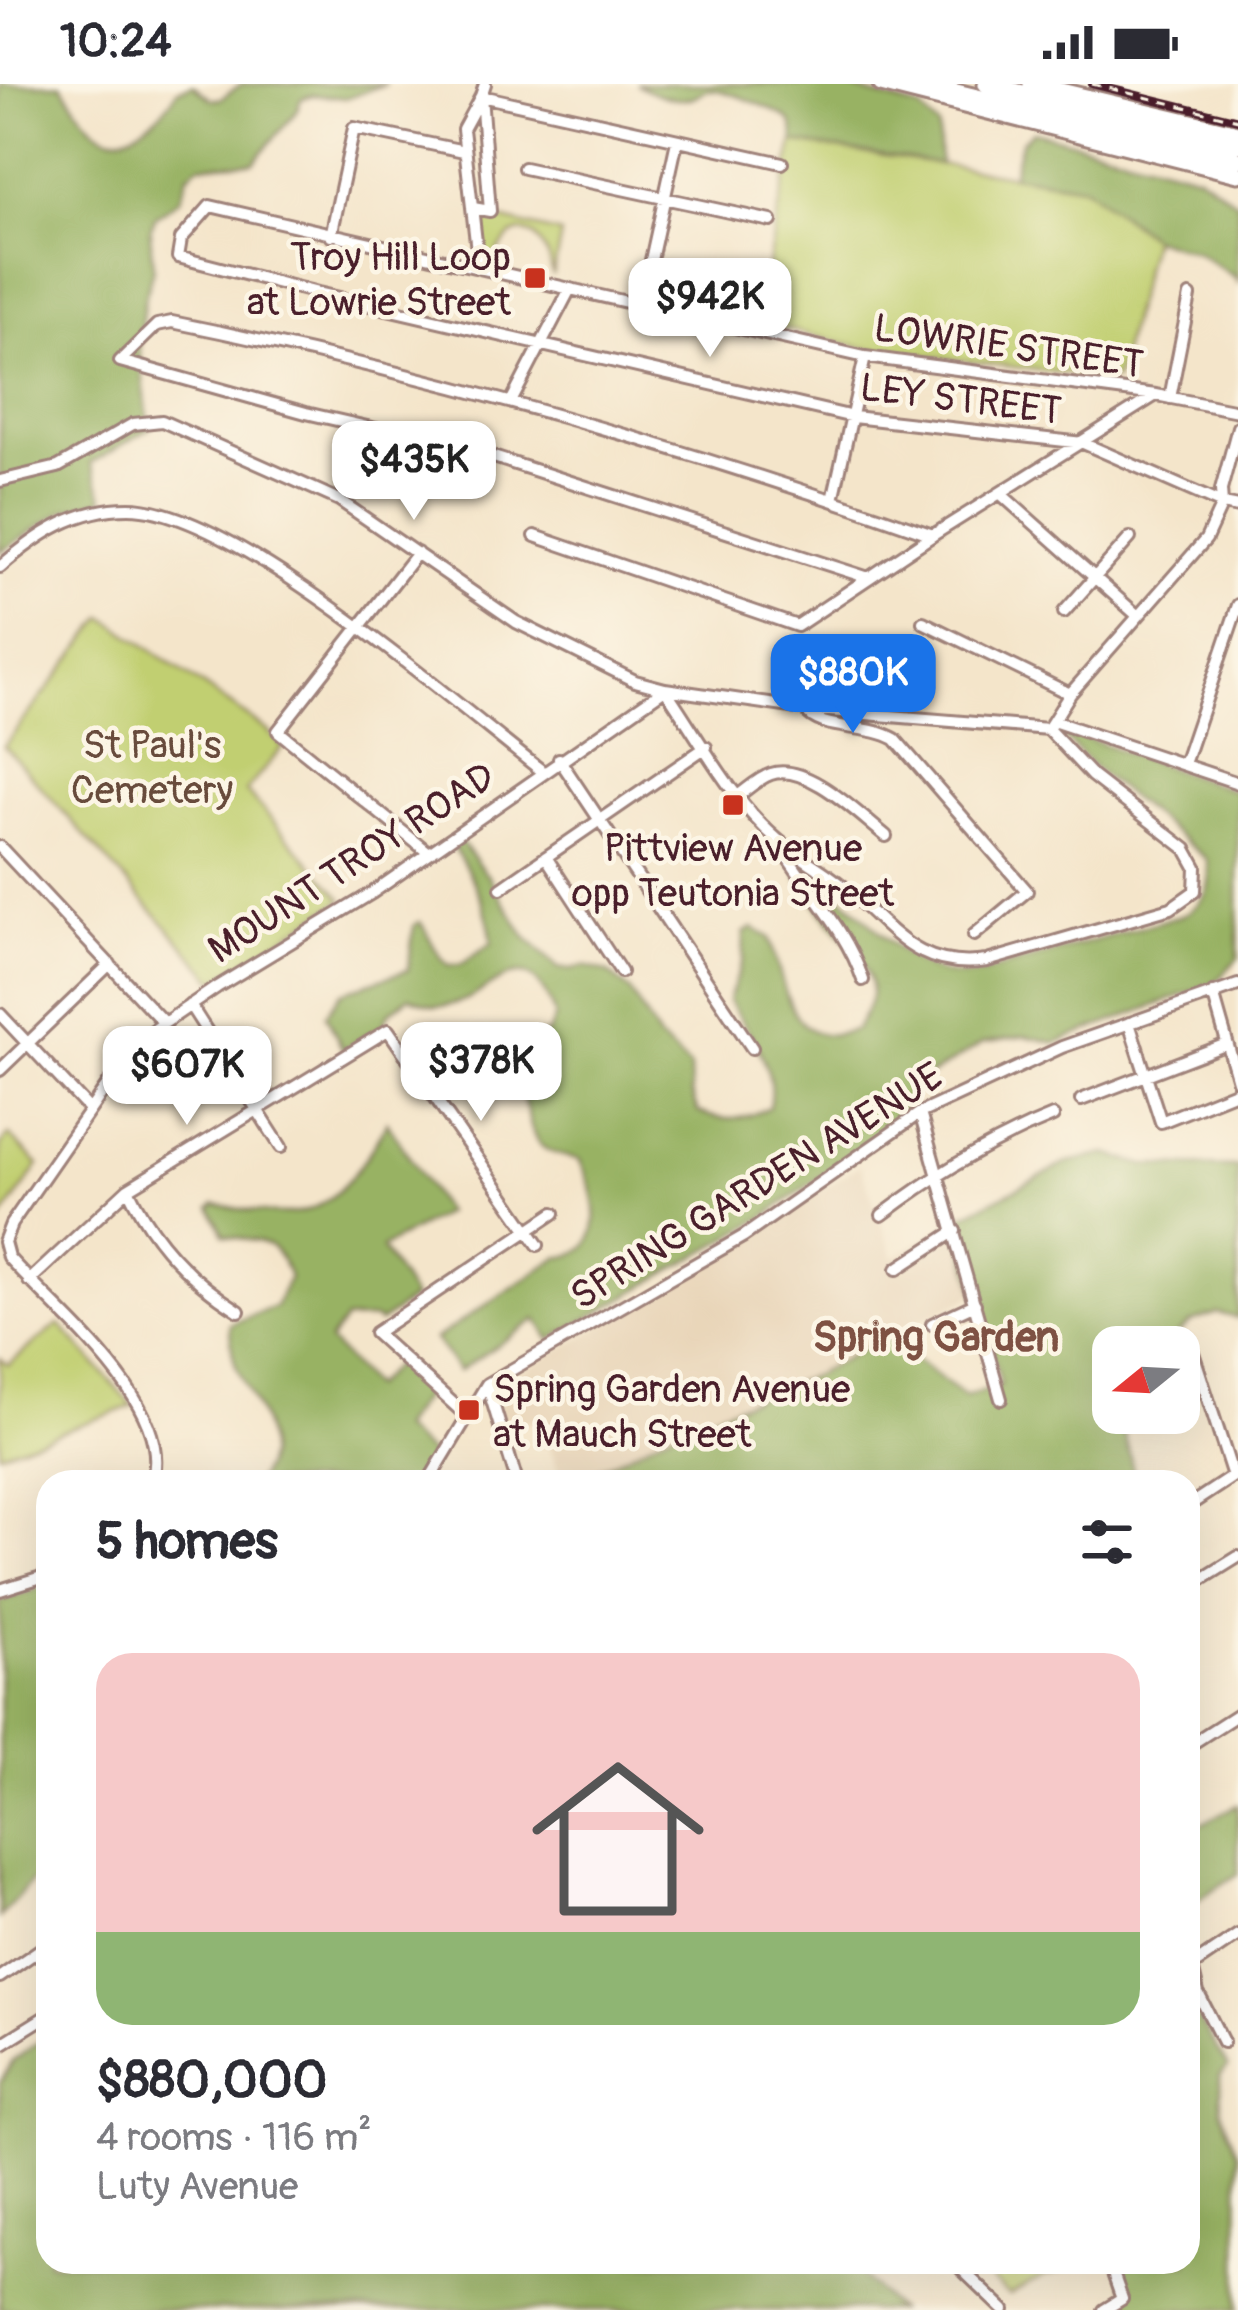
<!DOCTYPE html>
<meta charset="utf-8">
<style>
:root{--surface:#fff;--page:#f2f2f3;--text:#2b2b33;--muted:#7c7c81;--line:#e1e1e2;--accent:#1a73e8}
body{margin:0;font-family:Pangolin,sans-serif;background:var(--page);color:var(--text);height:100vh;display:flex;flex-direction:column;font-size:45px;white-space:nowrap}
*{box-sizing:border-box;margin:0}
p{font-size:39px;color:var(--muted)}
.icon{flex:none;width:66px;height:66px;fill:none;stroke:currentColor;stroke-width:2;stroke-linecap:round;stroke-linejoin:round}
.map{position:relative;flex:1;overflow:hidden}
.sheet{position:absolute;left:36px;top:1386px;width:1164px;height:804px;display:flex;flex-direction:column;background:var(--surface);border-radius:36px;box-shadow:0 12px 48px #0002}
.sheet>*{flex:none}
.needle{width:78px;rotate:252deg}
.controls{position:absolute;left:1092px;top:1242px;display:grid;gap:24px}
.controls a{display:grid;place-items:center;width:108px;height:108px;border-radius:24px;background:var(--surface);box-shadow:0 12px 48px #0002;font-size:60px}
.price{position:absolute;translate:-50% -102px;padding:0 27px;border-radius:24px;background:#fff;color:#222;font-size:39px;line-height:78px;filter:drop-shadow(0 3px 6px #0008)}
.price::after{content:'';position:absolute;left:50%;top:72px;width:36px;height:27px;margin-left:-18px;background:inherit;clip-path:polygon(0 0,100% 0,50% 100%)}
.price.on{background:var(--accent);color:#fff}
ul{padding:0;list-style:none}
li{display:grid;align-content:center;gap:24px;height:636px;padding:0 60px}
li+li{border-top:3px solid var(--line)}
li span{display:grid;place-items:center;height:372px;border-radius:36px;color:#555}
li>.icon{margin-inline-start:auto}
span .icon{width:216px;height:216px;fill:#fffc;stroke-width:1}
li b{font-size:51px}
h2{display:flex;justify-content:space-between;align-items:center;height:144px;padding:0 60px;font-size:51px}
.status{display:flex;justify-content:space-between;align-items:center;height:84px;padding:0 60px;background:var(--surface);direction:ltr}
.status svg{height:33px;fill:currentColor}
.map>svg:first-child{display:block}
</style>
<div class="status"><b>10:24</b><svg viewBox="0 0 49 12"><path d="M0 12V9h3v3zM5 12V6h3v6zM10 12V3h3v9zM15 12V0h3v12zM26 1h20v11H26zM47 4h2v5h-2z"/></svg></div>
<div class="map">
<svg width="1238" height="2226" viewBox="0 0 1238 2226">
<rect width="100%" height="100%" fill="#fcf5e5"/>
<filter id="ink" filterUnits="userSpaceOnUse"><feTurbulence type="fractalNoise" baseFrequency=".00833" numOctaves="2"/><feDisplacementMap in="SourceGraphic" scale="24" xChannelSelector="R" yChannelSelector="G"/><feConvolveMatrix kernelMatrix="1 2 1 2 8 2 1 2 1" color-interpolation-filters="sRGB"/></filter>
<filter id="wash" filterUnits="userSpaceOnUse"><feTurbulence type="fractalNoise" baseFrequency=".004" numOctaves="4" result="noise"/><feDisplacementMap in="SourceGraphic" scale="48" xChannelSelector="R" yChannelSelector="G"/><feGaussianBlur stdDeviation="2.7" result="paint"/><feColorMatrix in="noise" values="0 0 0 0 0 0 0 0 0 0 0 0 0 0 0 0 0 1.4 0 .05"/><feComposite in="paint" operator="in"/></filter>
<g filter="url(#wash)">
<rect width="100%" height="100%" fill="#f4e5ca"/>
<path fill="#e8d4b7" d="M860,1081L894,1173L956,1135L977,1210L884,1253L817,1290L680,1343L575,1398H562L540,1332L507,1350L492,1304L720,1175Z"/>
<path fill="#c1cf71" stroke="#86774e" stroke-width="3" d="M793,58L1084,102L1152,154L1115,296L865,264L756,238Z
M493,133L561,150L553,192C544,146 515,128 492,179L486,177L482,149L486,136Z
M104,533L268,647L283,663L246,707L343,815L216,897L4,662Z
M9,1051L39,1081L0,1138V1062Z
M59,1240L133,1322L0,1369V1274L8,1281Z
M969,2178H1093L1045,2192L1009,2211Z"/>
<path fill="#98b263" stroke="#716847" stroke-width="3" d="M0,0H61C85,34 103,74 145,41C159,31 170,22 177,6L193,1L211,15H220L242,0H386L346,14L312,11L301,15L297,27L254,78L199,81L188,91L180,115L155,133L150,146L153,184L144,218L139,263L149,345L91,379L104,415L64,427L0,468Z
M636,0H836L919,24L938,43L940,80L793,58C794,54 794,44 792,40C788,29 729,8 716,6C703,4 701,11 690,14C675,19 649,7 636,0Z
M1033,47L1199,91L1238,119V200L1236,194L1197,168L1152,154L1084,102L1012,91L1021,58Z
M1054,643L1238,708V874L1215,899L1055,959L1026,952L983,959L912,1002L903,1023L905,1032L763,1134L550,1256L537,1235L458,1287L435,1255L557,1174C612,1169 597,1108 579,1075C526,1067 536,1052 522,1010C518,998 508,989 503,976L524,958L548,949L555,932C523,842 490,924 437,922C429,922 417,915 409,913L389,929L382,942L343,966L326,931L342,908L408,886L414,841L420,838C431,852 434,869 448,881H460L492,859C488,822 473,792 452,762L460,757L488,792L525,852L558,884L571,886L585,882L607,888L630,907L659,955L690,983L691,1009L698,1028C726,1039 742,1037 769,1023C778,982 749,950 728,916L743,875L744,849L753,844L769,853C786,902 789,971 856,945C863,932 874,916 871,901C866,868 812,827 798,791C868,807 898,906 979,890L1183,831C1207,818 1213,802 1207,775L1095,685Z
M387,1038L445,1129L382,1164L413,1214L379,1239L375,1235L345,1236L329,1257L372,1303L397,1279L427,1308L400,1345L432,1371L415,1398H256C287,1358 249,1316 235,1279C231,1266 230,1253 230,1240L275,1223L289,1194C275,1151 261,1160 224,1151L211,1124L216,1120C237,1125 282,1134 303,1128C342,1117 369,1071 387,1038Z
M1107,1070L1145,1081L1238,1083V1234L1217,1229L1191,1238L1162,1263H1113V1329H1119L1136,1398H575L680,1343L817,1290L884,1253L965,1313L1001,1301L956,1135L1069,1078Z
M48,1501V1779L0,1833V1517Z
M1238,1721V1790L1188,1822V1747Z
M1188,1919L1228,1983L1220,1992L1221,2027L1238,2071V2226H1119L1130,2218L1116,2178H1188Z
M48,1951V2178H849L897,2226H0V1999L13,1977Z"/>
</g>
<g filter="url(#ink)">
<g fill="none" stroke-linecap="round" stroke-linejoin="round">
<defs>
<path id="minor" d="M524,84L771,137
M473,124L490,127L481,12L485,0
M331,152L354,44L464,67
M479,184L463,45L481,12L782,79
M641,222L677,57
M120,277L157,241L172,238C431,290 684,363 933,451
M120,277L306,329L481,369L869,494
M1170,314L1190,212
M512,316L570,205
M1238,327L1156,311L865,273L210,122L181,155L178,173L318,209L853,333L1083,359L1222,420L1238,423
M0,397L58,383L133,340L162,337L339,416L516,538L635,597L665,605L805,625L1048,645
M1002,411L1138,532
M833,416L865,273
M535,452L797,542L933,451L1156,311
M417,469L278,647L429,769
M0,483C38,450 77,424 129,424C233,424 455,620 542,687
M1064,528L1130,454
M923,538L1070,610
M665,605C699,654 731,716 777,755C798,773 824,786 845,804C894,846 917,887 987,877L1171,824L1195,807L1196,783L1186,765L1092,692L1048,645
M805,625C819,648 867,639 895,655L1027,807L974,851
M1053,637L1238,699
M1048,645L1070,610L1206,455L1222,420L1221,406L1238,343
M559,675L752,964
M1184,680L1238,521
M739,711C749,704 759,694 771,690C807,678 859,731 886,752
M777,757C806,806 845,842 863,896
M0,763L163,938
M546,773L621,888
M501,804L706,663
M1213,909L1238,997
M190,921L281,1063
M0,930L88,1024
M1129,939L1161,1038L1238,1007
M0,986L110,880
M1081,1016L1227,960
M920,1029L1001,1315
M128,1105C152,1156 191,1197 239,1227
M882,1131C936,1090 990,1057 1053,1032
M897,1185L955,1147
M29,1197L128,1105L388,946L538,1161
M932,1240L975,1220
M1188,1253L1233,1392
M487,1300L517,1398
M468,1333L375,1249L554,1129
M152,1398C177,1321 55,1227 8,1173L4,1158L11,1140L138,957L217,903L372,809L665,605
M428,1398L487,1300L744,1152L920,1029L1062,963L1238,901
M1188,1422L1235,1391
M1188,1504L1238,1473
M0,1506L48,1491
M1188,1662L1238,1630
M0,1893L48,1860
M1223,1958L1198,1909L1192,1882L1238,1851
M0,1961L48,1931
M954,2178L1004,2226
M1104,2226L1122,2215L1109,2178"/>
<path id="highway" d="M881,0L1238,90
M923,0L1238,76
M986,0L1238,61
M1031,0L1238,49"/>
</defs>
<use href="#minor" stroke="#9f827a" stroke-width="16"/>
<use href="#highway" stroke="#9f827a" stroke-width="21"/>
<use href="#minor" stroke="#fff" stroke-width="10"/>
<use href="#highway" stroke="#fff" stroke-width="15"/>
<defs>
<path id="rail" d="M1092,0L1238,36"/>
</defs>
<use href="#rail" stroke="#4a1f2b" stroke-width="8"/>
<use href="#rail" stroke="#fcf5e5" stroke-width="3" stroke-dasharray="9" stroke-linecap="butt"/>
</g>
</g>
<g fill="#c8321e" stroke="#fcf5e5" stroke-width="4.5">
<rect x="523" y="182" width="24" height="24" rx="6"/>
<rect x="721" y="709" width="24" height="24" rx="6"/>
<rect x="457" y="1314" width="24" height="24" rx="6"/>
</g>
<g text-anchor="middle" stroke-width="9" stroke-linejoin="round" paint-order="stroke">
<g font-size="39" fill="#4a1f2b" stroke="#fcf5e5" text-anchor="end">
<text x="511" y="186">Troy Hill Loop<tspan x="511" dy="45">at Lowrie Street</tspan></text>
<text x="733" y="777" text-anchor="middle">Pittview Avenue<tspan x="733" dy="45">opp Teutonia Street</tspan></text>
<text x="493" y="1318" text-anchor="start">Spring Garden Avenue<tspan x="493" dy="45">at Mauch Street</tspan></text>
</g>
<g font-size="39" fill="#4a1f2b" stroke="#fcf5e5">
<text transform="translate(1009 261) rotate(8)" y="14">LOWRIE STREET</text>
<text transform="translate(961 314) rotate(7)" y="14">LEY STREET</text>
<text transform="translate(351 778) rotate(-33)" y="14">MOUNT TROY ROAD</text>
<text transform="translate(756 1101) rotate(-32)" y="14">SPRING GARDEN AVENUE</text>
</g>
<g font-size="39" fill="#684b3c" stroke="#fcf5e5">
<text x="152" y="674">St Paul's<tspan x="152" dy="45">Cemetery</tspan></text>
</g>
<g font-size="42" font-weight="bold" fill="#7e5143" stroke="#fcf5e5">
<text x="936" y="1267">Spring Garden</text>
</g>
</g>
</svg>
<div class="controls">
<a><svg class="needle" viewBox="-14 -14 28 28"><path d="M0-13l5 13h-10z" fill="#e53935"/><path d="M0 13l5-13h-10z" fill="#7c7c81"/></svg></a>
</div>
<b class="price" style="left:710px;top:276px">$942K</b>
<b class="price" style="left:414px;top:439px">$435K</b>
<b class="price on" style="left:853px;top:652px">$880K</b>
<b class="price" style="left:481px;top:1040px">$378K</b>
<b class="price" style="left:187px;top:1044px">$607K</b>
<section class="sheet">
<h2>5 homes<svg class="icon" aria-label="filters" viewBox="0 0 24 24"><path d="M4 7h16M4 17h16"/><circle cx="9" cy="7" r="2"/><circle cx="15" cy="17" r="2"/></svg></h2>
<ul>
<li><span style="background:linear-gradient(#f6c9c9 75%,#8fb573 0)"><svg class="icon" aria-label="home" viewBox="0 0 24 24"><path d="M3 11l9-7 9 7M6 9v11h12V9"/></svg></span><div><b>$880,000</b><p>4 rooms · 116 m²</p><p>Luty Avenue</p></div></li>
</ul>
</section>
</div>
